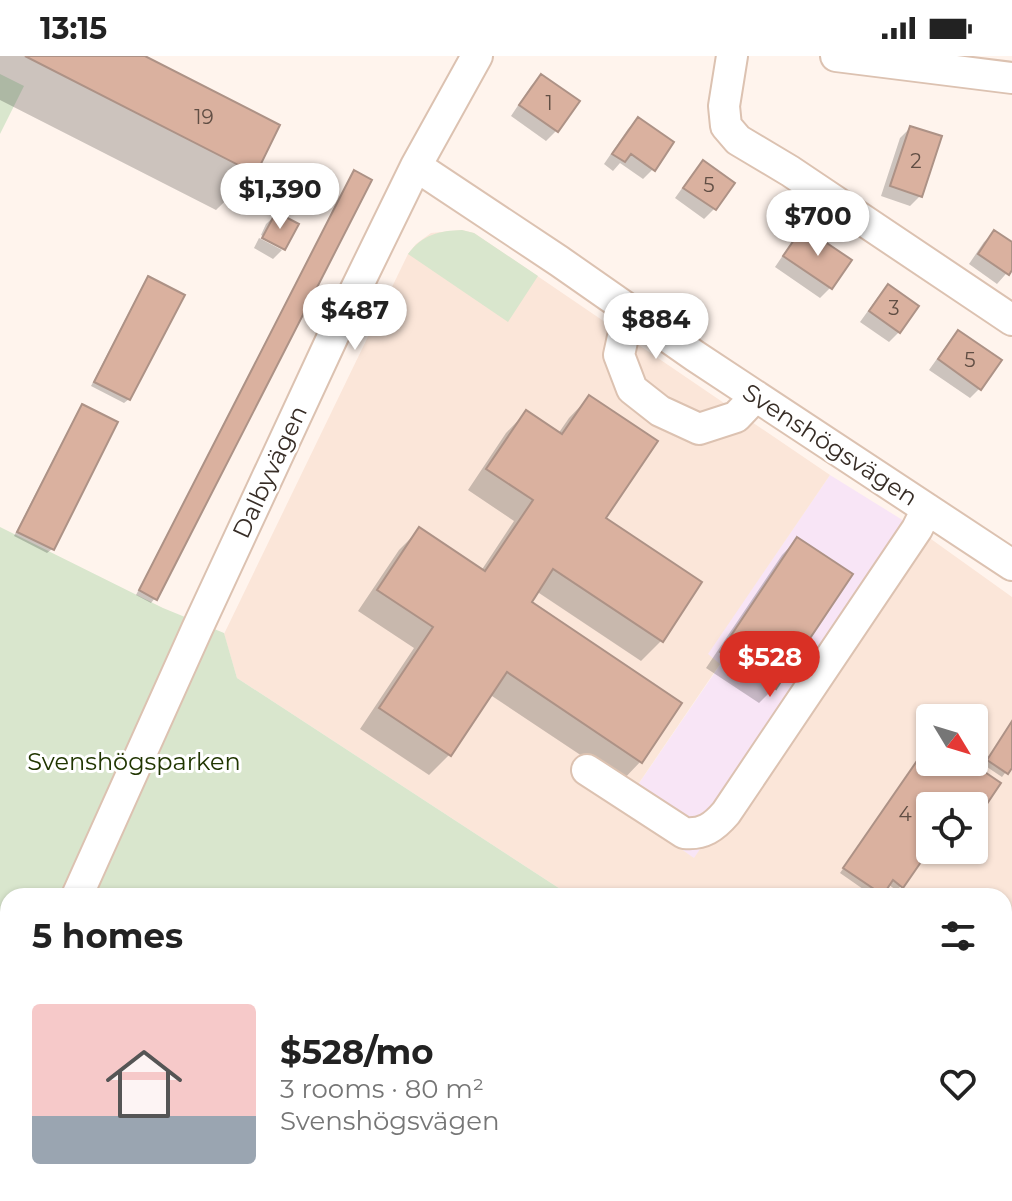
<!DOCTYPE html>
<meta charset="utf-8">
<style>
:root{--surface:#fff;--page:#f2f2f2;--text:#222;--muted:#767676;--accent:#d93025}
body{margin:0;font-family:Montserrat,sans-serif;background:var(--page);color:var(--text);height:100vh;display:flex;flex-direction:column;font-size:30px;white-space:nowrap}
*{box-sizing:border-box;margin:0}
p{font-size:26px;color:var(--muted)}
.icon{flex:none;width:44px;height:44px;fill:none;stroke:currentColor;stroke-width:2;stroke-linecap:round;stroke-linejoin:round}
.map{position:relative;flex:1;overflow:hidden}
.details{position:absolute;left:0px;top:832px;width:1012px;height:314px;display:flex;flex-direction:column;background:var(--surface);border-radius:24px 24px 0 0;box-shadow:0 2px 6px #0004}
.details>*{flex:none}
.needle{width:52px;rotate:128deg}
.buttons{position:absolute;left:916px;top:648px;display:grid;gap:16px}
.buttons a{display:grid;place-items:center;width:72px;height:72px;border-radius:8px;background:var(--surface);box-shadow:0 2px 6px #0004;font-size:40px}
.price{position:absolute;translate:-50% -68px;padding:0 18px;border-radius:28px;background:#fff;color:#222;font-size:26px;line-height:52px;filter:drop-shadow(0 2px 4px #0008)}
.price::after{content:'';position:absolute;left:50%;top:48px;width:24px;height:18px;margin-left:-12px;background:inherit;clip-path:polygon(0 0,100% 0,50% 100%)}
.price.on{background:var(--accent);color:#fff}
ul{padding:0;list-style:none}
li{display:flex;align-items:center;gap:24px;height:200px;padding:0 32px}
li span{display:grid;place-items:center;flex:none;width:224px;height:160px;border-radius:8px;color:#555}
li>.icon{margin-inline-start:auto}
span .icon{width:96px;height:96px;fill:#fffc;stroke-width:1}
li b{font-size:34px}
h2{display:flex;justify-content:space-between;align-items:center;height:96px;padding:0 32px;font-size:34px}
.status{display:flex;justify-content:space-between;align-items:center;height:56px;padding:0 40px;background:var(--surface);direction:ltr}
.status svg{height:22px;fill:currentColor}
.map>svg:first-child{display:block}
</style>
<div class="status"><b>13:15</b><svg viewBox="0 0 49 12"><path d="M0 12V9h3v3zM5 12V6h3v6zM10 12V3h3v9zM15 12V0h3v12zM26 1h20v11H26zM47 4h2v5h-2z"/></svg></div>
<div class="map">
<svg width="1012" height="1145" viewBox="0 0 1012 1145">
<rect width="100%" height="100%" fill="#fff4ed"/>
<path fill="#f8e5f6" d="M830,419L917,473L695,803L622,752L720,609L707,598Z"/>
<path fill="#fbe6d9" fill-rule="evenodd" d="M462,174L474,177L830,419L708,598L720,608L622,752L694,802L917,473L1012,541V1135L1004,1130V840H571L237,622L224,578L408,198L416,188L431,177ZM930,662H974V706H930ZM930,750H974V794H930Z"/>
<path fill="#d9e6cd" d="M0,18L24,30L0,78Z
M462,174L474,177L538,220L508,266L408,198C423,178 439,175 462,174Z
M0,471L163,552L224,577L237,622L571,840H8V1138H76L75,1145H0Z
M1004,1131L1012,1136V1145H507L506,1138H1004Z"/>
<path fill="#0003" d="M0,0H140L254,117L216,154L0,44Z
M541,20L556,75L546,85L511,60L531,30Z
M638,63L653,113L643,123L620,107L613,115L604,108L628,73Z
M910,72L920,140L910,150L881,140L900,82Z
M703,107L714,153L704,163L675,142L693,117Z
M354,117L155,542L151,547L136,539L350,121Z
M277,158L296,169L283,193V191L261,179L266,168Z
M803,173L849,204L830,232L820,242L775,211L794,183Z
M994,177L1012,189V211L997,228L969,208L984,186Z
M259,182L282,194L273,203L254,192Z
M149,222L129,343L124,347L91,330L144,227Z
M888,231L899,276L889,286L860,266L878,241Z
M959,276L980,332L970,342L929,314L949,286Z
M589,341L603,463L661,585L641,605L536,535L529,547L641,705L621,726L489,638L449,699L429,719L360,673L414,592L358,555L399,494L419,474L481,515L514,465L468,434L506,377L526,356L558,378L569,362Z
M82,350L52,493L47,497L14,480L78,355Z
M797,483L850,518L774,632L759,647L706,612L782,499Z
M1012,666V708L1002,721L984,709Z
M930,687V706H972L971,709L998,728L974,763V750H930V789L897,835L888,828L879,840H873L840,817Z
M239,1138H275V1145H239Z"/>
<path fill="#dab19f" stroke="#ad9286" stroke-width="2" d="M25,0H145L280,69L256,118Z
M541,18L580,45L558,76L519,49Z
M638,61L674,86L655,115L631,98L625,106L612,98Z
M910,70L942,80L922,141L890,130Z
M703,104L735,127L716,154L683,132Z
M354,114L372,124L157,544L139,534Z
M276,156L299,168L285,194L262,182Z
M803,171L852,204L832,233L783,200Z
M994,174L1012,186V214L1009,219L978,198Z
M148,220L185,239L130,344L94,326Z
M888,228L919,250L900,277L869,255Z
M958,274L1002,304L981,334L938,303Z
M589,339L658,385L606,462L702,526L663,586L553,513L532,546L682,647L642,707L507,616L451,700L379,652L433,571L377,534L419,471L485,515L533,444L486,413L526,354L562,378Z
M82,348L118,366L54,494L17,476Z
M797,481L853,518L776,633L720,596Z
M1012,665V712L1008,718L987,704Z
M930,686V706H974V693L980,698L973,708L1001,727L974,767V750H930V793L903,832L893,824L883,839L843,812Z
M1004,930L1012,935V1027L1004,1039Z
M254,1138H277V1145H255Z"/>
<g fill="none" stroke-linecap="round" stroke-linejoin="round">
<defs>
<path id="minor" d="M732,0L724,50L726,70L738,84L790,115L1012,264
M836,0L1012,22
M416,110L559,205L695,300L1012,509
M629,253L619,299L632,333L660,355L699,373L736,361L756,340
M587,714L684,777C703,779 714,771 726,757L917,473L927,453
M77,840L197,573L334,278L416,110L477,0
M0,1002L8,985
M0,1033L8,1038
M93,1138V1145"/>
</defs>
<use href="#minor" stroke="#dcc2b1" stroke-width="34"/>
<use href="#minor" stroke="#fff" stroke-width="30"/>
</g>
<g text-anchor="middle" stroke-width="6" stroke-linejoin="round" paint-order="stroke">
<g font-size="20" fill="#604e44">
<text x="549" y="54">1</text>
<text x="204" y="68">19</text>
<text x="916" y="112">2</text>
<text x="709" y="136">5</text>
<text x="894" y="259">3</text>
<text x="970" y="311">5</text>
<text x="905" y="765">4</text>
</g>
<g font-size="24" fill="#372d26" stroke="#fff">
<text transform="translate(830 389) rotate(33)" y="8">Svenshögsvägen</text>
<text transform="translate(270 416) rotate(-65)" y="8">Dalbyvägen</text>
</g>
<g font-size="24" fill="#203500" stroke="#fff">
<text x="134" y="714">Svenshögsparken</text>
</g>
</g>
</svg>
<div class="buttons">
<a><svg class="needle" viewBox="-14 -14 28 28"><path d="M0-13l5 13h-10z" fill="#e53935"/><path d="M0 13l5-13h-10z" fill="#767676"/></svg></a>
<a><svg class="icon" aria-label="locate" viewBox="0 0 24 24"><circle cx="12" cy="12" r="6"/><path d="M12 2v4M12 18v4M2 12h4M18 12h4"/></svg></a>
</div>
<b class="price" style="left:280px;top:175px">$1,390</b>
<b class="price" style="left:818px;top:202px">$700</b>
<b class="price" style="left:355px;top:296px">$487</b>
<b class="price" style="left:656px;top:305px">$884</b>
<b class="price on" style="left:770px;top:643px">$528</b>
<section class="details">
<h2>5 homes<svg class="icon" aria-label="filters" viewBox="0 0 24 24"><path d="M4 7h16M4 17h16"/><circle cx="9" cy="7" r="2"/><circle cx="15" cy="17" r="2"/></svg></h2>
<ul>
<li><span style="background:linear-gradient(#f6c9c9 70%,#9aa5b1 0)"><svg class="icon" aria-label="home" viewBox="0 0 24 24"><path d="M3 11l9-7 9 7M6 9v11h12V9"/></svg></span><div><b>$528/mo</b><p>3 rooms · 80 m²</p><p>Svenshögsvägen</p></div><svg class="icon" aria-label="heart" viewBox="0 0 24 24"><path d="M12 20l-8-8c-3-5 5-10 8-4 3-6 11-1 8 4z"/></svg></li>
</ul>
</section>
</div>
